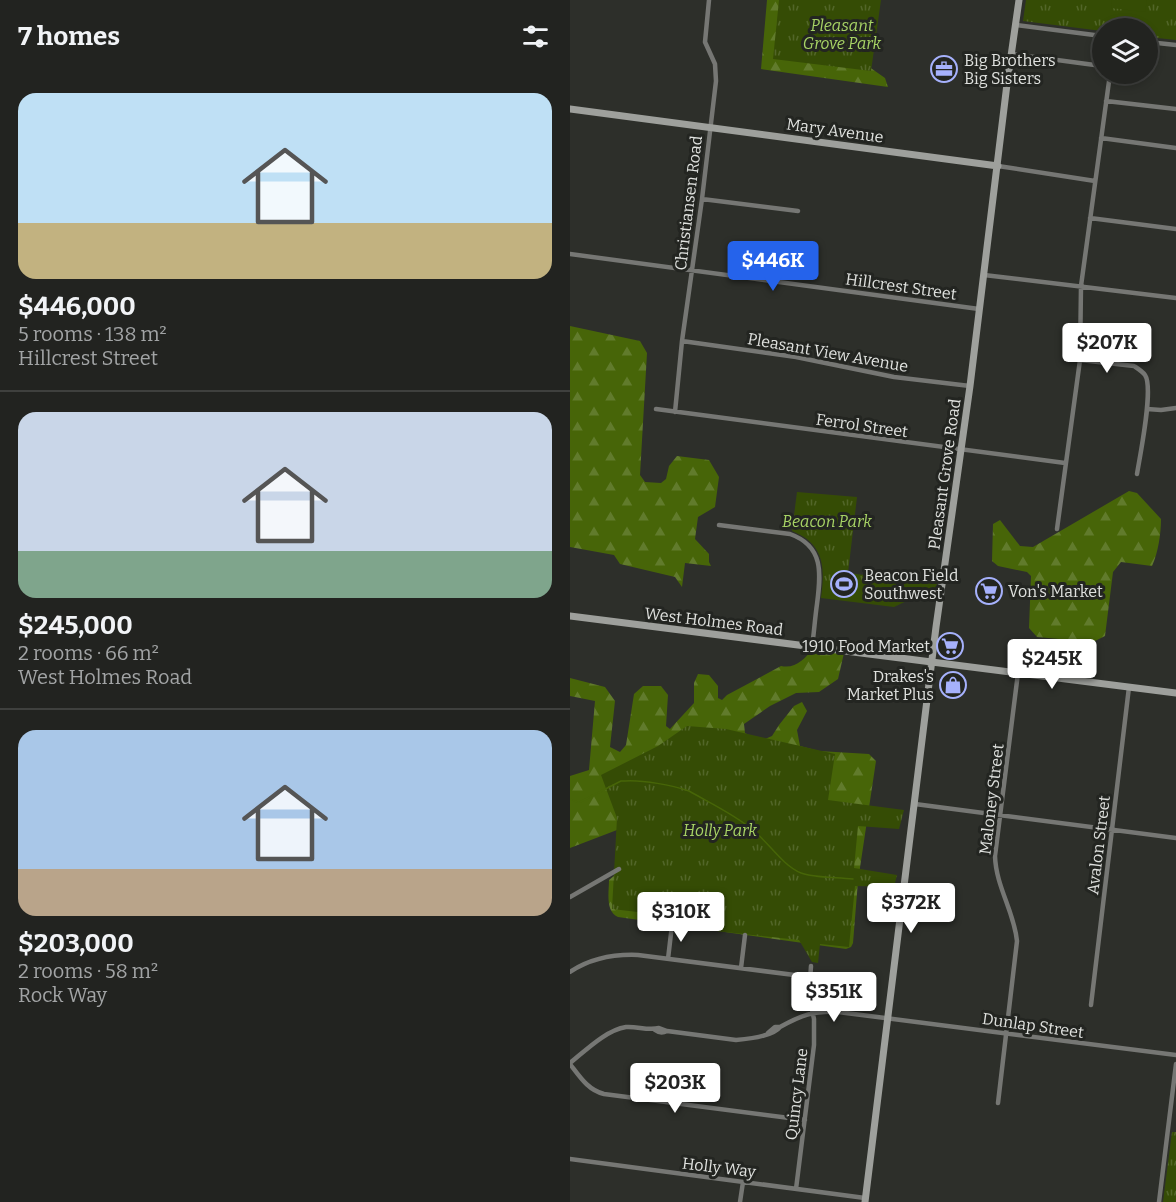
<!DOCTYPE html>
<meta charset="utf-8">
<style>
:root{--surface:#222320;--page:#2a2b29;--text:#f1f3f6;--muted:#a2a4a5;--line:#3f403e;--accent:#2563eb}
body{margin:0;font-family:Bitter,serif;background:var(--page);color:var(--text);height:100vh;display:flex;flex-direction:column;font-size:22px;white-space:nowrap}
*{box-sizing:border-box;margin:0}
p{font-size:20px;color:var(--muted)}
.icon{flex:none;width:33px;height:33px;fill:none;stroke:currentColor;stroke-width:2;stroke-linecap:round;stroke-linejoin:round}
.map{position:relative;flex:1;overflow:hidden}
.drawer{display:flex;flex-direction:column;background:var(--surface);width:570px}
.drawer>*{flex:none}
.tools{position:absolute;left:522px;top:18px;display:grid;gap:12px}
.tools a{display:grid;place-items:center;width:66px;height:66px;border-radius:50%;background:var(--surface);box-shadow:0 3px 9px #0003,0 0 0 2px var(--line);font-size:30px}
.price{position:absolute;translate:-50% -51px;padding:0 14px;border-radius:6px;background:#fff;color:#222;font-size:20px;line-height:39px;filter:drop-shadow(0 2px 3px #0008)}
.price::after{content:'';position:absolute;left:50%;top:36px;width:18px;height:14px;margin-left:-9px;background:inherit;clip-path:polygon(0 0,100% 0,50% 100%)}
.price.on{background:var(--accent);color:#fff}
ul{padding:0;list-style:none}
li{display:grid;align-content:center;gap:12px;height:318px;padding:0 18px}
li+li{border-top:2px solid var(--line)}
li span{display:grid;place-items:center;height:186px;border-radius:18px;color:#555}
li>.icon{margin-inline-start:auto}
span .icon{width:108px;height:108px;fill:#fffc;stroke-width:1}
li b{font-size:26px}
h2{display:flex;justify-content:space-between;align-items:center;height:72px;padding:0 18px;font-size:26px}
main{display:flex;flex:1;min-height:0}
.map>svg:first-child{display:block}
</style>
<main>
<section class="drawer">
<h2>7 homes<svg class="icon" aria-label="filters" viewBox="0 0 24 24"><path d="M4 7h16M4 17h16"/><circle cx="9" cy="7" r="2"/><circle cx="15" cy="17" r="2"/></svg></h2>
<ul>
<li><span style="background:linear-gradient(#bfe0f5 70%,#c2b280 0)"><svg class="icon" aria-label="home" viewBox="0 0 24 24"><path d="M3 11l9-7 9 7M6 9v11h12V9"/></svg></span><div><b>$446,000</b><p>5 rooms · 138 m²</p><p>Hillcrest Street</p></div></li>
<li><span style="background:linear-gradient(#c9d6e8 75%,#7fa58c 0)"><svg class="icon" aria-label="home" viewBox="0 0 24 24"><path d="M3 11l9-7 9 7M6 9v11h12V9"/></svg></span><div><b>$245,000</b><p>2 rooms · 66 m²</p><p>West Holmes Road</p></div></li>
<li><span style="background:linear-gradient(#a9c7e8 75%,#b9a48a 0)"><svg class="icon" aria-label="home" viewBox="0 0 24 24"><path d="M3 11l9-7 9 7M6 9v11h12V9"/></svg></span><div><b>$203,000</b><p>2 rooms · 58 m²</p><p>Rock Way</p></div></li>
</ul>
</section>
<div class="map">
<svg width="606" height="1202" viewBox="0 0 606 1202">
<defs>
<pattern id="forest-firs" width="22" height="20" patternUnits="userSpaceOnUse" patternTransform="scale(1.5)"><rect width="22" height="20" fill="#476508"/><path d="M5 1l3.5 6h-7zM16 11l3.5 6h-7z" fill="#617b2c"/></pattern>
<pattern id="park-tufts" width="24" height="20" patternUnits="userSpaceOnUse" patternTransform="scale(1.5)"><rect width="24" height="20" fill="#354c05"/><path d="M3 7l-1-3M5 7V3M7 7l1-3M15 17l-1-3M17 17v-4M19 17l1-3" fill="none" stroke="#526629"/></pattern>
</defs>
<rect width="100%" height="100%" fill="#2d2f2a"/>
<path fill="url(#forest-firs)" d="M197,0H281L285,57L315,78L318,87L191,69Z
M0,326L70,341L77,353L70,475L75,482L91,483L96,479L99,466L107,456L139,460L149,477L145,507L128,517L125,539L139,554V562L141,566L115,563L112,587L105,577L50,564L44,555L0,547Z
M559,491L567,493L591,519C591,534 588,553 582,566L551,562L543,572L535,636L523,642L467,637L459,628L461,576L457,572L428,566L422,561L423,524L430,520L450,546L463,547Z
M243,649L274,653L268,679L249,692L226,693L200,706L174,724L175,733L190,741L202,736L209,725L224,706L232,702L237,711L227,730L230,746L249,751L299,754L306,761L288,881L283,943L281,947L276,949L48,917C35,911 39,892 39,880L45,875L47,830L0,848V776L19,770L25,701L0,696V678L35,687L45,701L40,747L50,752L56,745L64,694L73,686H91L98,695L96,726L100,729L124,703V683L128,674L139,675L148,686V698L152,700L157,695L211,666C226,669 234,659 243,649Z"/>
<path fill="url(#park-tufts)" d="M209,0H311L301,71L203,59Z
M456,0H606V40L578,37V28H532V31L453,21Z
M227,492L287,497L278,573L367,584L366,587L324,607L251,598C255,568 255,544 222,531Z
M117,726L156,729L265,754L258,800L334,810L329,829L288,826L284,868L327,875L324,887L285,886L279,947L250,944L248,963L242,962L229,940L91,925L93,915L42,909L47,818L31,775L88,746Z
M602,1132H606V1202H593Z"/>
<path fill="#354c05" d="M542,0H577L575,12L541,8Z
M262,576L288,579L286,593L260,589Z"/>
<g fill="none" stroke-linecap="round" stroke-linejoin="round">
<path stroke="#476508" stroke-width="1.5" d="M0,799L7,802H10L51,781H55C74,780 101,785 119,791C140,803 164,814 183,830C198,842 213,866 231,873C244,878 268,877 283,879"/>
<path stroke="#767774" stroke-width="4.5" d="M446,25L532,36
M578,42L606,45
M442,54L532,66
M536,101L606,109
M531,138L606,148
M428,166L525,181
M132,199L228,211
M520,218L606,229
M0,254L409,309
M414,275L606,298
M112,341L226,357L324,377L400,386
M510,360L564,366C567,368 572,371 575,375C584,388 570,455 567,474
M86,409L495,463
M577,409L591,410L606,408
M105,412L112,341L132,199L146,81L145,64L135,42L139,0
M149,525L220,534C254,546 251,574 247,604C245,618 244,633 242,647
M487,529L510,360L511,286L540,74
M345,804L606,838
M0,897L49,869
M98,959L102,925
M171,968L175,935
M0,972C21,958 43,954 68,955L240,977
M521,1005L559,687
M210,1027C232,1015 242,1011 268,1012L606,1055
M97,1031L166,1040C178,1039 203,1036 210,1027H205L198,1033
M0,1063C15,1051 36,1030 56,1027C67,1026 78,1031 89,1028L97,1031C93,1033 89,1033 85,1030
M0,1064C10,1077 18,1090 34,1094L235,1120
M428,1103L447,941C444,911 426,887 425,856L448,673
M0,1159L295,1198
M226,1189L244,1045V1019L239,996L241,966
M170,1202L173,1182
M589,1202L606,1064"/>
<path stroke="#9ea09c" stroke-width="7" d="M0,109L428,166
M0,616L606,693
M295,1202L366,627L400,386L437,84L449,0"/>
</g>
<defs>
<symbol id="office-ring" viewBox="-11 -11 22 22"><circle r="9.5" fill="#232521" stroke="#a6b1fc" stroke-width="1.5"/><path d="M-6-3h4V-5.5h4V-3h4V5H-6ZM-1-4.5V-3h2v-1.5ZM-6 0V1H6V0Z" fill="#a6b1fc"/></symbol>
<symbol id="stadium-ring" viewBox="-11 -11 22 22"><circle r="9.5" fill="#232521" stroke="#a6b1fc" stroke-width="1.5"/><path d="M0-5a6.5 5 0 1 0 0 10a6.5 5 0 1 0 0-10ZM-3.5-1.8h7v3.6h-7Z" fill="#a6b1fc"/></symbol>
<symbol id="supermarket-ring" viewBox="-11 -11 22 22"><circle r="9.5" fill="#232521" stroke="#a6b1fc" stroke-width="1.5"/><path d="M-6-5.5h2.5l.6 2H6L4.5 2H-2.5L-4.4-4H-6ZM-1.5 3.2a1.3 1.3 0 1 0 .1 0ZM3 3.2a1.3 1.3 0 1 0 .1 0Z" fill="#a6b1fc"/></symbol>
<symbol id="shop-ring" viewBox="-11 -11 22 22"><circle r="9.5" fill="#232521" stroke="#a6b1fc" stroke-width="1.5"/><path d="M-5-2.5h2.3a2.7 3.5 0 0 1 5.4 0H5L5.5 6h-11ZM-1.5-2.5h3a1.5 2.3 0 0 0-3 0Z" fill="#a6b1fc"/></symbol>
</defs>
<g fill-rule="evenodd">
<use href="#office-ring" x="359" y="54" width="30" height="30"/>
<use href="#stadium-ring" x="259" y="569" width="30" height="30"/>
<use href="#supermarket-ring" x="404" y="576" width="30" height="30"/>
<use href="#supermarket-ring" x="365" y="631" width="30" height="30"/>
<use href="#shop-ring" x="368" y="670" width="30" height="30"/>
</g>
<g text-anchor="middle" stroke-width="6" stroke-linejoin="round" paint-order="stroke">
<g font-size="16" font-style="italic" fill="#a7d365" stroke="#232521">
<text x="272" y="31">Pleasant<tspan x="272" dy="18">Grove Park</tspan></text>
<text x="257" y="527">Beacon Park</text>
<text x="150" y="836">Holly Park</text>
</g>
<g font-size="16" fill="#dfe1de" stroke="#232521" text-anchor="start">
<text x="394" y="66">Big Brothers<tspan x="394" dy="18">Big Sisters</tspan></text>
<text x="294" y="581">Beacon Field<tspan x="294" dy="18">Southwest</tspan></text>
<text x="438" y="597">Von's Market</text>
<text x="360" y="652" text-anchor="end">1910 Food Market</text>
<text x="364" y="682" text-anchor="end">Drakes's<tspan x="364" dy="18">Market Plus</tspan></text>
</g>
<g font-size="16" fill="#dfe1de" stroke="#232521">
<text transform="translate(265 130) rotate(8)" y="6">Mary Avenue</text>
<text transform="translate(118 203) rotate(-83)" y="6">Christiansen Road</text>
<text transform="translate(331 286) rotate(8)" y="6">Hillcrest Street</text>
<text transform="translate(258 352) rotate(10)" y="6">Pleasant View Avenue</text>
<text transform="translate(292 425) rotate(8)" y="6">Ferrol Street</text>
<text transform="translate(374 474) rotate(-82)" y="6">Pleasant Grove Road</text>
<text transform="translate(144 621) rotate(7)" y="6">West Holmes Road</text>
<text transform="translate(421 799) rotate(-83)" y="6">Maloney Street</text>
<text transform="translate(528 845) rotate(-83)" y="6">Avalon Street</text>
<text transform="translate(463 1025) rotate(8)" y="6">Dunlap Street</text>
<text transform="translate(226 1094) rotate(-83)" y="6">Quincy Lane</text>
<text transform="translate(149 1167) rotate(7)" y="6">Holly Way</text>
</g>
</g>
</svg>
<div class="tools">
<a><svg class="icon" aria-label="layers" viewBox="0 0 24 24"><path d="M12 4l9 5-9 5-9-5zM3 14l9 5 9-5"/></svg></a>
</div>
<b class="price on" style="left:203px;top:292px">$446K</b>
<b class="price" style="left:537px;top:374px">$207K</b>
<b class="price" style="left:482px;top:690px">$245K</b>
<b class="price" style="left:341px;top:934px">$372K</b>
<b class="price" style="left:111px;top:943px">$310K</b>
<b class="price" style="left:264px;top:1023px">$351K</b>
<b class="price" style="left:105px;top:1114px">$203K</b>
</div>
</main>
